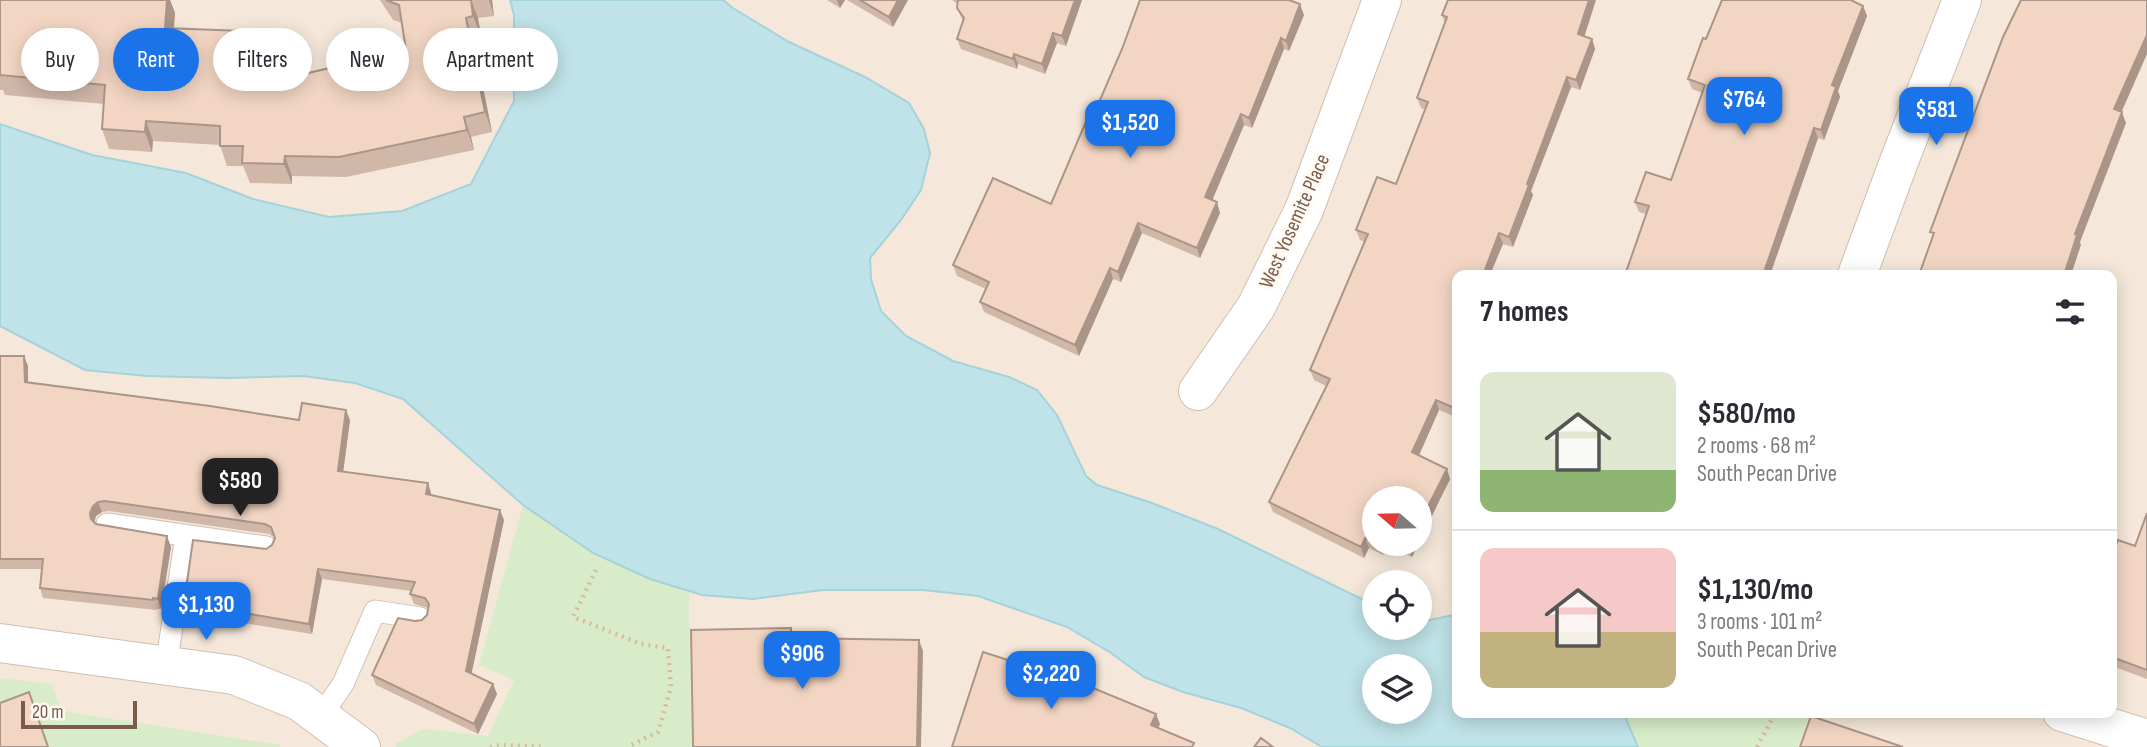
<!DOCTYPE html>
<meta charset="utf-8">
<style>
:root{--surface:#fff;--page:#f2f2f3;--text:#2b2b33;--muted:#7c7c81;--line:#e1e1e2;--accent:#1a73e8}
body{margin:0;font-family:"Sofia Sans Condensed",sans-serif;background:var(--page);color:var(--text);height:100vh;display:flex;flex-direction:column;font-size:26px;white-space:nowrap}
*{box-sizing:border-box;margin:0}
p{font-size:23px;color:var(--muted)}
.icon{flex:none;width:38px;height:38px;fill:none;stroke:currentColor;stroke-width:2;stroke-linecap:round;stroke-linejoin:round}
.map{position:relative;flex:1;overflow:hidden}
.panel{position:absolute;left:1452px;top:270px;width:665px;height:448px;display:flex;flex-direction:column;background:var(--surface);border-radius:14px;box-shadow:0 4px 18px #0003}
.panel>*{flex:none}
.banner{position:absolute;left:21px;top:28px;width:665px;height:63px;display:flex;gap:14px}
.needle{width:46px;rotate:290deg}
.fabs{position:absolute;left:1362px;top:486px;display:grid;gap:14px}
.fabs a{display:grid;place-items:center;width:70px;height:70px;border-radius:50%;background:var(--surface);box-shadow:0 4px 18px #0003;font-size:35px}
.scale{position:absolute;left:21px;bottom:18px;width:116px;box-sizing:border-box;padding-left:7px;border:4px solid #7a5c4d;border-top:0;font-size:19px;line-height:24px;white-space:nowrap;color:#7a5c4d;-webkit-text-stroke:5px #fffaf3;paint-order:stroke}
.price{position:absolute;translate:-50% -60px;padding:0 16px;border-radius:14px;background:var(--accent);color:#fff;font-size:23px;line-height:46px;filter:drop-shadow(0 2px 4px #0008)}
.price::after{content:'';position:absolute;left:50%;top:42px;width:21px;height:16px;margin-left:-10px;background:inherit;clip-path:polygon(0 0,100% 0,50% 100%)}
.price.active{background:#222;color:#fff}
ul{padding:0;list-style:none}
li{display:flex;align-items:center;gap:21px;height:175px;padding:0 28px}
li+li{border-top:2px solid var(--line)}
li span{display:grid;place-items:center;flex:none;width:196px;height:140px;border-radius:14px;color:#555}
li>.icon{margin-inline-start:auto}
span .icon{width:84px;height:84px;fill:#fffc;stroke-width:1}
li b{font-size:30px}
h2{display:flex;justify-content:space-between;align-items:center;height:84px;padding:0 28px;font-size:30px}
.tag{padding:0 24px;border-radius:32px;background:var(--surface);box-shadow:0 4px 18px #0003;font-size:24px;line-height:63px}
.tag.active{background:var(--accent);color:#fff}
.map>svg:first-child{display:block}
</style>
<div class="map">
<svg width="2147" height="747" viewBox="0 0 2147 747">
<rect width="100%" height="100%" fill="#fdf6ec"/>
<path fill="#f5e8da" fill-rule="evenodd" d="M0,0H572L631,387L1374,712H1419L1464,747H0Z
M723,0H2147V747H1638L1623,712H2112V275H1458V614L1430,620L1419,619V583H1374V605L1152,503L1097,485L1086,476L1077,457L1009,377L953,361L906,336L881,311L871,279L870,258L882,243L930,153L924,129L909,103L865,77L789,42ZM1374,499H1419V544H1374Z"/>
<path fill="#d8ecc9" d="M523,505L593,553L650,579L689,591L691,747H396L395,744L423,729L488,736L514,680L479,665Z
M0,678L52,684L61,711L280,745V747H0Z
M1623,712H1810L1798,747H1638Z"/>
<path fill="#bfe3e8" stroke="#a5d3da" stroke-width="2" fill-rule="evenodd" d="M510,0H723L733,8L789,42L865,77L909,103L924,129L930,153L921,190L901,220L870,258L871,279L881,311L906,336L953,361L1009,377L1037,390L1057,415L1086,476L1097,485L1152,503L1218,529L1374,605V628H1419V619L1430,620L1458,614V712H1623L1638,747H1322L1290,728L1241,708L1183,692L1144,677L1111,653L1067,627L978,596L923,590H823L753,599L702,595L650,579L593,553L523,505L403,399L355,383L303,376L227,378L147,376L85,370L0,326V124L92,155L186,173L253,199L329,217L402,211L471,184L514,101V15ZM1374,667H1419V712H1374Z"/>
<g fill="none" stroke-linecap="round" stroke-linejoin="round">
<defs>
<path id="service" d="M107,524L266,547
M166,666L186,536
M321,716L343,684L375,611L420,618"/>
<path id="minor" d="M1857,275L1898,164L1962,0
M1198,391L1256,307L1304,210L1382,0
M0,643L234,675L299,701L361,747
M2062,712L2147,739"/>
</defs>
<use href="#service" stroke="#d1beb0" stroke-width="23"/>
<use href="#minor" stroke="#d1beb0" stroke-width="40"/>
<path stroke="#d9b8a5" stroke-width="4.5" stroke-dasharray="2 5" stroke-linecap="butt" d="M596,570L573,617L641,644L668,648L671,687L658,732L627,747
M490,747L501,745L544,747
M1757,747L1776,712"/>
<use href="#service" stroke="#fff" stroke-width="21"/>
<use href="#minor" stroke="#fff" stroke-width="38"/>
</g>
<path fill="#d1b7a8" d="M0,0H170L175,13L174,28L279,52V67L291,77L406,50L402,23L393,20L380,0H492L494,16L478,18L481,36L473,38L492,132L471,137L474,150L346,177L292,176V184L250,183L243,166H227L220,145L153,141L152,152L109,149L102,129L104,104L5,95L3,90H0Z
M827,0H845L840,8Z
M847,0H908L893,27Z
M952,0H1082L1066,46L1057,43L1045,74L1018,64L1017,69L961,49L957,39L963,21L957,8L958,4Z
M1857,3L1863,6L1867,16L1838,91L1840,97L1824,140L1818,138L1770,275H1625L1646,214L1639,212L1635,202L1671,180L1702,93L1692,89L1688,79Z
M1304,15L1289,51L1284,49L1252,128L1244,125L1212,200L1220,213L1200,258L1142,233L1121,282L1113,279L1079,356L984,312L980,302L986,289L957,276L953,265L1051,204L1091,121L1122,49Z
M1442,15L1584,36L1592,39L1595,49L1580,90L1571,87L1531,191L1533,195L1513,247L1503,244L1458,275V418L1439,410L1419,455L1450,479L1419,542V499H1374V544H1418L1412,557L1394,549L1383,555L1369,548L1364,558L1273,512L1269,502L1326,386L1314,380L1310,370L1365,242L1360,240L1356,230L1396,184L1425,110L1421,108L1417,98L1445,23Z
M0,356L28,366V383L299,420H350L343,471L431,493V495L504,520L471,674L493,684L497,694L478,734L376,685L372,675L415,621L422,620L427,615L428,608L414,604L410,594L411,591L322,579L312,634L187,614L184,603L272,545L275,538L269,534L109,511L102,512L96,516L94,522L96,524L171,547L161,609H157L156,610L43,598L40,588L42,569H0Z
M2147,513V679L2112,666V556L2135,546Z"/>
<path fill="#aa9588" d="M167,0H170L175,13L172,48L165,28Z
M471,0L478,18L481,36L473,16Z
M489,0H492L494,16Z
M837,0H845L840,8Z
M898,0H908L893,27L889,17Z
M1075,0H1082L1066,46L1062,36Z
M1589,0H1596L1582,44L1578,34Z
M1300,4L1304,15L1289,51L1286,41Z
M1863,6L1867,16L1838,91L1840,97L1824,140L1821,130L1832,85Z
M466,18L473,38L492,132L485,112Z
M272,32L279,52L278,87L271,66Z
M1053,33L1057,43L1045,74L1042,64Z
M2147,35V54L2118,120L2114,109Z
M1281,38L1284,49L1252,128L1249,118Z
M1592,39L1595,49L1580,90L1576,80Z
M1014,54L1018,64L1017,69L1013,59Z
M1567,77L1571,87L1531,191L1533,195L1513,247L1509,237L1527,184Z
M2122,112L2126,123L2080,242L2081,245L2071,275H2064L2075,234Z
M1241,114L1244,125L1209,208L1205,197Z
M464,117L471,137L474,150L467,130Z
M146,121L153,141L152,152L145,132Z
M1814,128L1818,138L1770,275H1763Z
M285,156L292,176V184L284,164Z
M1217,202L1220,213L1200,258L1197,248Z
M1138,223L1142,233L1121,282L1118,272Z
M1499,233L1503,244L1490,275H1483Z
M1110,268L1113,279L1079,356L1075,345Z
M24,356L28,366V392L25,382Z
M1458,399V418L1454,408Z
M1436,400L1439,410L1416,462L1412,452Z
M346,410L350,420L342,481L338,471Z
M1447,469L1450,479L1419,542V524Z
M428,483L431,493L430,504L426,494Z
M98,502L102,512L96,516L94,523L91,519L90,513L93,506Z
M500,510L504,520L470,681L466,671Z
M167,536L171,547L161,609L158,599Z
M1365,538L1369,548L1364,558L1361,547Z
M1409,544H1418L1412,557L1408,547Z
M318,569L322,579L312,634L309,624Z
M919,640L923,651L921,747H917Z
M1080,670L1084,680L1080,692L1076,681Z
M493,684L497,694L478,734L474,724Z
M1156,714L1160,724L1155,736L1151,725Z"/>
<path fill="#f3d5c3" stroke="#aa9588" stroke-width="2" d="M0,0H167L165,28L272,32L271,66L285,67L291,77L406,50L399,5L386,0H471L473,16L466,18L485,112L464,117L467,130L339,157L285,156L284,164L242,163L243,146H220V126L146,121L145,132L102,129L105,85L0,75Z
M860,0H898L889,17Z
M958,0H1075L1062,36L1053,33L1042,64L1014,54L1013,59L957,39L964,18L957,8Z
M1140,0H1289L1300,4L1286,41L1281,38L1249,118L1241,114L1205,197L1217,202L1197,248L1138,223L1118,272L1110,268L1075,345L980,302L989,282L953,265L993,178L1051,204L1087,119L1091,121L1122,49Z
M1448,0H1589L1578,34L1592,39L1576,80L1567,77L1527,184L1529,185L1509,237L1499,233L1483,275H1458V399L1454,408L1436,400L1412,452L1447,469L1419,524V499H1374V542L1365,538L1361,547L1269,502L1330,379L1310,370L1368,234L1356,230L1377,177L1396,184L1428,102L1417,98L1447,17L1442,15Z
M1722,0H1851L1863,6L1832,85L1836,87L1821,130L1814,128L1763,275H1625L1649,206L1635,202L1646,172L1671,180L1705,85L1688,79L1703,38L1706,39Z
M2021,0H2147V35L2114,109L2122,112L2075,234L2077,235L2064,275H1919L1934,233L1930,232L1943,197L2003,37Z
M0,356H24L25,382L210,406L299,420L302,403L346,410L338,471L428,483L426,494L500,510L466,671L493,684L474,724L372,675L398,618L415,621L422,620L427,615L429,604L425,598L410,594L415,582L318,569L309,624L184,603L193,540L266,549L272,545L275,538L271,527L265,524L105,501L98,502L93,506L90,513L91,519L96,524L167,536L158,599L153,598V600L40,588L43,559H0Z
M2147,513V670L2112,657V556L2118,540L2135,546Z
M791,628V638L919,640L917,747H693L691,630Z
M983,652L1036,669L1040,656L1080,670L1076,681L1156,714L1151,725L1194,743L1192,747H952Z
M29,692L48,747H0V703Z
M1811,716L1903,747H1800Z
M1261,738L1273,747H1254Z"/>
<g text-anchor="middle" stroke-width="7" stroke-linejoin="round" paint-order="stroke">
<g font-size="21" fill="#7a5c4d" stroke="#fffaf3">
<text transform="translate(1294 221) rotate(-66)" y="7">West Yosemite Place</text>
</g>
</g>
</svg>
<div class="fabs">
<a><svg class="needle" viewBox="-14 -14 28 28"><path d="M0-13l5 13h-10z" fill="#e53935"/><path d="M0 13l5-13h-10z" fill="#7c7c81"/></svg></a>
<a><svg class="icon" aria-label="locate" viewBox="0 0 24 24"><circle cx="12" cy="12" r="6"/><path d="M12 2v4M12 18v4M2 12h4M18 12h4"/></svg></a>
<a><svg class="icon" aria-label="layers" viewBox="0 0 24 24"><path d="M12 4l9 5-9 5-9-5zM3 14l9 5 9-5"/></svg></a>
</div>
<div class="scale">20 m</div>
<b class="price" style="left:1744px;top:137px">$764</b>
<b class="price" style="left:1936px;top:147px">$581</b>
<b class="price" style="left:1130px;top:160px">$1,520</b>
<b class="price active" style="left:240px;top:518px">$580</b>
<b class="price" style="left:206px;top:642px">$1,130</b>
<b class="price" style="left:802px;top:691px">$906</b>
<b class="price" style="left:1051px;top:711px">$2,220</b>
<div class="banner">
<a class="tag">Buy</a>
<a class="tag active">Rent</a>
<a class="tag">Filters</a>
<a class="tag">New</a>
<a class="tag">Apartment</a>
</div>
<section class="panel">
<h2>7 homes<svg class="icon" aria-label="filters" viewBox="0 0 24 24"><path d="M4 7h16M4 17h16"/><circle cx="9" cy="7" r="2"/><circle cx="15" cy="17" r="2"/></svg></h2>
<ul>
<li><span style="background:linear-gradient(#dfe7d0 70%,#8fb573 0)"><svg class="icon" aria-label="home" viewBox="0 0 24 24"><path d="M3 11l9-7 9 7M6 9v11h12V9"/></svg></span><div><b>$580/mo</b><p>2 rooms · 68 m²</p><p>South Pecan Drive</p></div></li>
<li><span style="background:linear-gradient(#f6c9c9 60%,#c2b280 0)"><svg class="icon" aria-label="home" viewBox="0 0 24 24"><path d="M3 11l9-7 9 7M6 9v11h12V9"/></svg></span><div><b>$1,130/mo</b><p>3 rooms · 101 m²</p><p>South Pecan Drive</p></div></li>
</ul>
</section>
</div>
